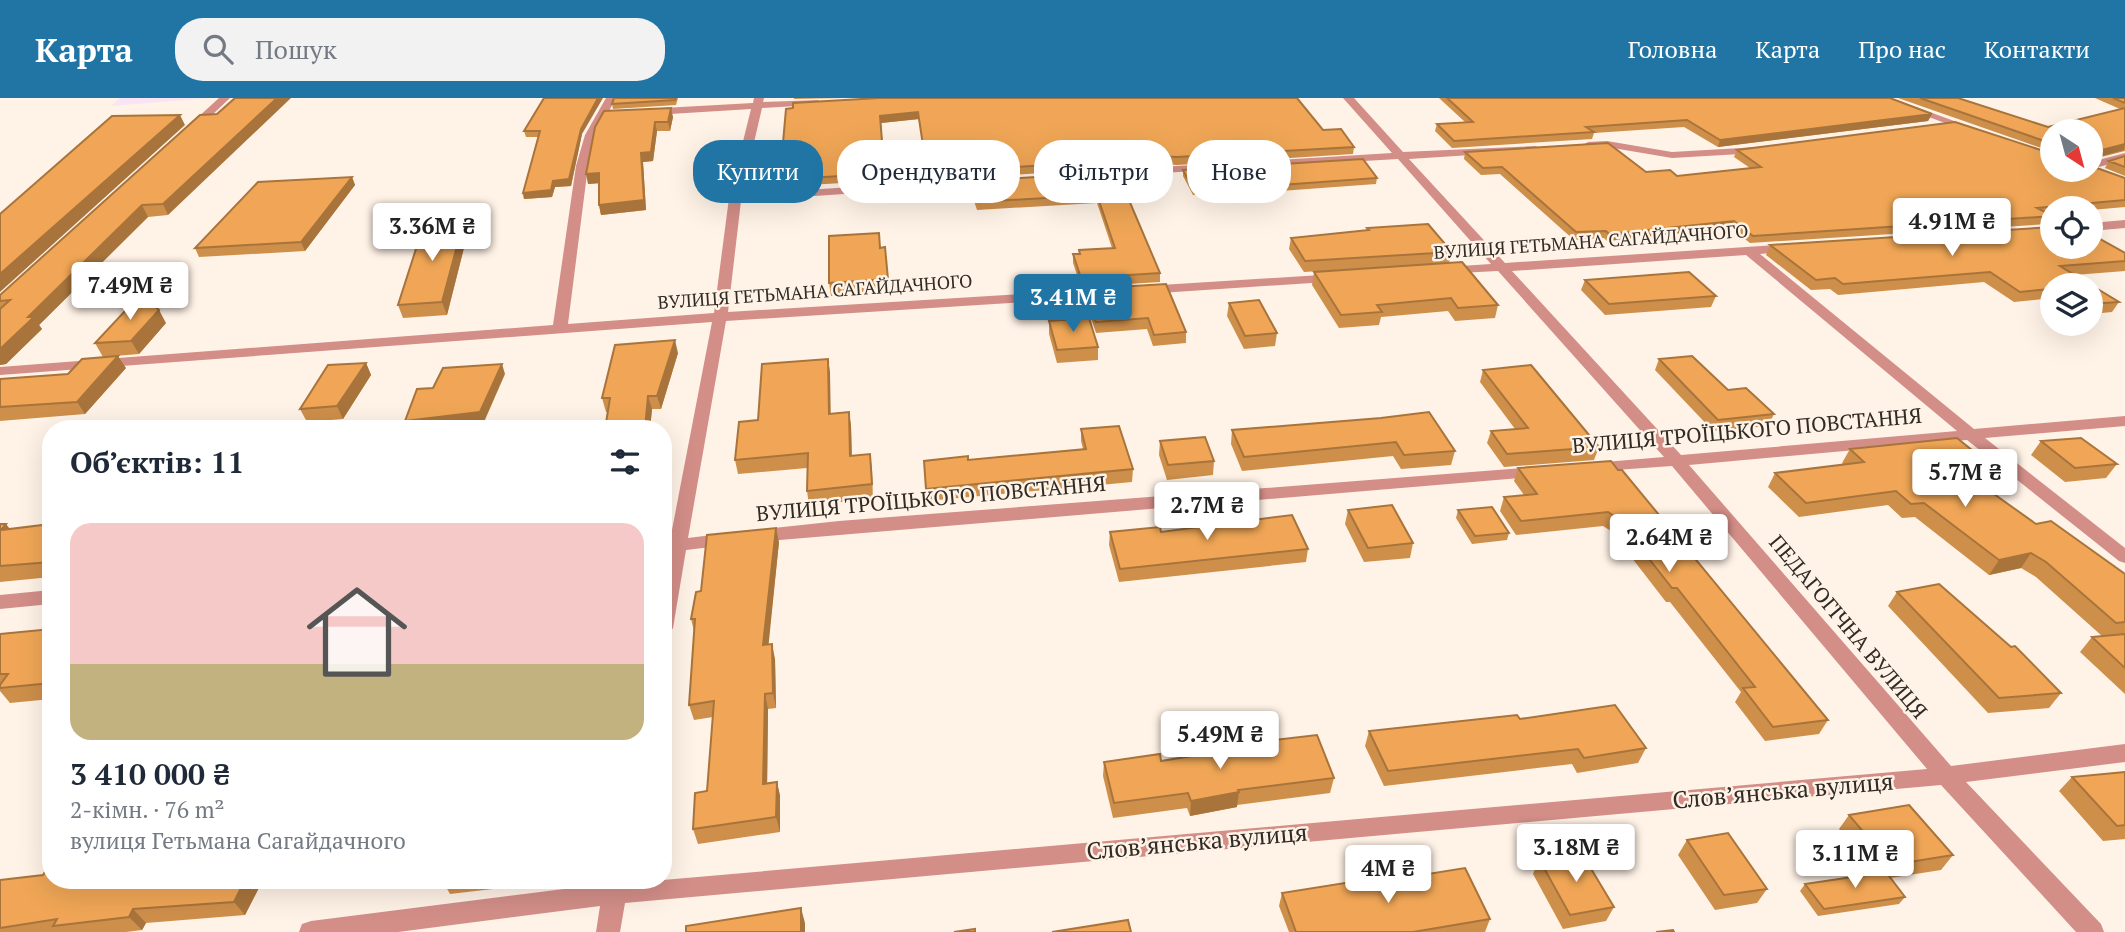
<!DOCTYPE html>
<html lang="uk">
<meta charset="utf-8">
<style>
:root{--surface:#fff;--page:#f2f2f3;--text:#1f2937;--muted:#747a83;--accent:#2075a5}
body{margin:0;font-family:"PT Serif",serif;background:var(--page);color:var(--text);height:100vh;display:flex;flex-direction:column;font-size:26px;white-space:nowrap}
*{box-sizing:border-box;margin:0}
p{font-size:23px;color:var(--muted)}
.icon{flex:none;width:38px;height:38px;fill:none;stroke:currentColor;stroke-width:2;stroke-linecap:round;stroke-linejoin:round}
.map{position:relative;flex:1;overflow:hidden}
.drawer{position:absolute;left:42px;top:322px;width:630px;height:469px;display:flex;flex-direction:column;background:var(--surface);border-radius:28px;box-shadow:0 7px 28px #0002}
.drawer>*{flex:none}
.top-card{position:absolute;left:693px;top:42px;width:665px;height:63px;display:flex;gap:14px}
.needle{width:46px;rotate:144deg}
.buttons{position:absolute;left:2040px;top:21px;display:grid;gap:14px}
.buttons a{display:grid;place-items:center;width:63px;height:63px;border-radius:50%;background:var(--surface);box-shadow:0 7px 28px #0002;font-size:35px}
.price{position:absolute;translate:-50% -60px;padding:0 16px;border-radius:7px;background:#fff;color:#222;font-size:23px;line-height:46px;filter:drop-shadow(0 2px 4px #0008)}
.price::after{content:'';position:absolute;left:50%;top:42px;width:21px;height:16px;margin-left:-10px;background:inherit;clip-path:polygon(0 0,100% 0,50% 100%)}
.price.selected{background:var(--accent);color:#fff}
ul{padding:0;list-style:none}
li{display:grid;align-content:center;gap:14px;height:371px;padding:0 28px}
li span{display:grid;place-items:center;height:217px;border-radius:21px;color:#555}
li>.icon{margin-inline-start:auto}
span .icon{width:126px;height:126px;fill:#fffc;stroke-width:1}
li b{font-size:30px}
h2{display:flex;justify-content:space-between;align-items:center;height:84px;padding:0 28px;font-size:30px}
.chip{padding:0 24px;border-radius:28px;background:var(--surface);box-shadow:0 7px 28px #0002;font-size:24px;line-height:63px}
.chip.selected{background:var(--accent);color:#fff}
header{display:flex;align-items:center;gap:42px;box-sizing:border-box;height:98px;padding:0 35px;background:var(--accent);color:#fff}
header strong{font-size:33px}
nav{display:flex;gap:38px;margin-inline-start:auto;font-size:24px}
.search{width:490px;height:63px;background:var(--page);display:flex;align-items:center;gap:18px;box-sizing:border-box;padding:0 24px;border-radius:28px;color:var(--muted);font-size:26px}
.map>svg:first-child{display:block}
</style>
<header>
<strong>Карта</strong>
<div class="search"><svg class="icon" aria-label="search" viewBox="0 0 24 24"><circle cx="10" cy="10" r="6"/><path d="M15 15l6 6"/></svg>Пошук</div>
<nav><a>Головна</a><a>Карта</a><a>Про нас</a><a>Контакти</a></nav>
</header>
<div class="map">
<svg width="2125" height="834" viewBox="0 0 2125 834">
<rect width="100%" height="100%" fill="#fff2e6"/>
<path fill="#f8e4f4" d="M120,0H209L111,8Z"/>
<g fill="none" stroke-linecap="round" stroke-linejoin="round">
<path fill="#d38e88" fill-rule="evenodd" d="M219,0H230L193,35H185V31Z
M606,0H616L609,13L753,5L754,0H764L763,4L819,2V6L815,7L762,10L742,96L994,80L1000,83L994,86L741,103L728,214L1106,191L1113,195L1106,199L726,223L688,440L728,435L737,441L728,447L686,452L673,530L670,535L663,537V478L669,450L663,448V435L671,437L712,224L0,277V269L553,227L576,68L585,37ZM751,11L729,100L714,215L568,226L588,68L595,37L605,20Z
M1343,0H1354L1403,54L1536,48L1538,50L1532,53L1409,61L1505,165L1791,146L1797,150L1796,153L1760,156L1974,331L2125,318V328L1985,340L2125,450V465L2119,463L1967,342L1689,367L1951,668L2125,646V664L1966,684L2101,826L2104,834H2076L1941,687L625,805L620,834H596L600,808L398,834H299L302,826L311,823L604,786L605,782H663L1927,671L1672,368L1587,374L1585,370L1587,366L1593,365L1664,359L1498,173L1440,176V170L1445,169L1491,166L1398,61L1095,79L1089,76L1095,73L1392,55ZM1746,157L1957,333L1681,357L1512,173Z
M1876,0H1891L1979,32L1970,34Z
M1607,43L1672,54L1758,49L1764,52L1758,55L1672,60L1607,49L1588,50L1583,47L1588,44Z
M2125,55V62L2091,71V64Z
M2125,122V130L2091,133V125Z
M1337,176L1344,180L1342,183L1145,196L1138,192L1145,188Z
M1537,369L1543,370L1545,374L1543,378L756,444L747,438L756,432L839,423Z
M51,492V506L0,511V497Z"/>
</g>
<path fill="#ce8f4a" d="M544,0L582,36L571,88L555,89L552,99L524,101L523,95L538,39H526L524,33Z
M614,0H678L676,7L613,11L612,6Z
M794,0H842L794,1Z
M879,0L1323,32L1354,49L1353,56L1177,67L1151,65L1115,70L966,80L964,72L926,74L919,21L881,25L885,77L858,78V84L809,87L808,80L809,62L783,64L782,56Z
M1439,0H1890L1932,16L1928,23L1718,49L1684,29L1594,35L1592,41L1452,50L1435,33L1437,26L1465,24Z
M1898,0H1958L2048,29L2120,11L2095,0H2125V53L2093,61L2091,64V33H2053V54Z
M200,17L168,117L148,119L39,227L42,231L6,266L0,267V197Z
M673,19L670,33H657L653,63L643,64L646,112L601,117L599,107V85L588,86L595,29Z
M1737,52L2125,80V109L2091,112V110H2053V115L2048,116L2053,118L2048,126L1750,145L1731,130L1607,143L1604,140L1574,142L1500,76L1481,77L1464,61L1465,54L1677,78L1750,70L1734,59Z
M2125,58V78L2105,70L2109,63Z
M1183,72L1377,80L1376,86L1267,94L1193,97L1183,78Z
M1117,74L1160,175V184L1081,189L1073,165V156H1079V152L1112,150L1097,105L977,112L970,91V83Z
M352,79L355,87L305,153L199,159L195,150Z
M464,122L468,134L447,217L403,220L398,207Z
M1367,130L1452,154L1449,165L1304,174L1289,151L1291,140L1367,132Z
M1770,147L2125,155V173L2074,177L2053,187V207L2043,201L2014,204L1984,184L1838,197L1830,191L1811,192L1766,157Z
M885,149L889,194L831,198L829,185L881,150Z
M1314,174L1498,207L1495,220L1455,223L1448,213L1381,219L1379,227L1339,230L1312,187Z
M1585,182L1716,198L1711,209L1605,217L1581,192Z
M2091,187L2119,204L2112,214L2091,216Z
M1085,191L1186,234V245L1153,248L1147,231L1096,235L1085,202Z
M1229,205L1277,235L1275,248L1244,251L1227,218Z
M1049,223L1098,249V262L1057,265L1049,236Z
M166,225L139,256L103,259L95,245Z
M678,255L661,311H652L650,331H605L608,314H606L602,300Z
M1659,261L1728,292L1774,316L1768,328L1713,333L1655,272Z
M366,265L371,277L343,321L307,324L300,311Z
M126,270L85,316L0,323V281L68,276Z
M1483,272L1599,349L1594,362L1504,369L1487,345L1491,333L1515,331L1480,284Z
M830,274V316L849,314L851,328L852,358L870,356L873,401L809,407L807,393V370L738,376L735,362L758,322Z
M1381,320L1455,353L1451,367L1401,371L1393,358L1242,373L1231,346L1232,332Z
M1081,331L1133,371L1132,384L927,403L924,363L968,362L1083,351L1081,343Z
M1160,343L1214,363L1213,377L1167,382L1159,357Z
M2041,343L2117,366L2106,380L2065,384L2031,357Z
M1850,351L2004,378L1994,392L1990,393L2036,426L2125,476V596L2080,554L2092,539L2102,538L2036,479L2021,470L1989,477L1915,419L1902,420L1888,407L1799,419L1768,389L1775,375L1844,367L1842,365Z
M1611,363L1828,622L1819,636L1765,643L1735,604L1741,594L1670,504H1666L1611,433L1603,428L1516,437L1500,413L1504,399L1524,397L1514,383L1518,370Z
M1348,412L1413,445L1410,460L1364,464L1345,426Z
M1458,412L1509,435L1507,442L1472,446L1456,420Z
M0,426L10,431L51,426V479L0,484Z
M1110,434H1161L1308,451L1306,464L1119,484L1109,447Z
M779,444L768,546L775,561L776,610L768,611L767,685L777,684L780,698V734L698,746L693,731L707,693L713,619L694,622L689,607L694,533L691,521L701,493Z
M1897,494L2061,595L2049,610L1988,615L1888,508Z
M51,531V601L10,605L0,593V536Z
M1520,621L1646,650L1638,665L1577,675L1572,666L1384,688L1365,648L1369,633Z
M1258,644L1334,680L1330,695L1237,707V709L1190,718L1187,710L1113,720L1103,678L1104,664L1161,663L1257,647Z
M2125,674V741L2103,743L2059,693L2072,679Z
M1849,717L1953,757L1941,772L1890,780L1905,799L1899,806L1818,818L1800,793L1805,786L1875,775L1839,731Z
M1687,742L1767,791L1757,805L1715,812L1678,757Z
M1539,761L1614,809L1606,823L1563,831L1533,776Z
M43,777L51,782H263L245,817L146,825L142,832L126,834H0V782Z
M442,782H511L510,789L450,796Z
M1353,788L1490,821L1485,834H1289L1279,808L1282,795Z"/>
<path fill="#a8743c" d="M277,0H291L168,117L163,106Z
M598,0H603L582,36L571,88L555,89L552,99L524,101L523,95L581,31Z
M671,10L673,19L670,33L668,24Z
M918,14L919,21L881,25L885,77L880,18Z
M1932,16L1928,23L1718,49L1720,42Z
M180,17L185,27L0,194V176Z
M655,24L657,33L653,63L643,64L646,112L601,117L599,107Z
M2125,46L2124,52L2091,61L2094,54Z
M1152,58L1151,65L1115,70V63Z
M599,75L602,85L588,86L586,76Z
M352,79L355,87L305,153L301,144Z
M142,107L148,119L39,227L42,231L6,266L0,267V251L28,219Z
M464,122L468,134L447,217L442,204Z
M1734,123L1731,130L1607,143L1609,136Z
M159,212L166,225L139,256L131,243Z
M675,242L678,255L661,311L657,298Z
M118,258L126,270L85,316L77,304Z
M828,261L830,274L831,330L829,316Z
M366,265L371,277L343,321L337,308Z
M502,266L505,276L484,324L427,331H408L405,323Z
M648,298L652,311L650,331H645Z
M849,314L851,328L852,372L850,358Z
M870,356L872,371L873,401Z
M6,426L17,440L1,432Z
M776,430L779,444L767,562L763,547Z
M2031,455L2021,470L1989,477L1999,462Z
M772,546L775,561L776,610L773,595Z
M765,596L768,611L767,700L763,686Z
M777,684L780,698V734L776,719Z
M1239,694L1237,709L1190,718L1191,703Z
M245,782H263L245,817L234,804Z
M506,782H511L510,789Z
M801,810L805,825V834H801Z
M133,811L146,825L142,832L129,819Z"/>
<path fill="#f0a656" stroke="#a8743c" stroke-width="2" d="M235,0H277L163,106L142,107L28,219H34L0,251V211L10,202L0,203V197L200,17L217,16Z
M544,0H598L581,31L569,81L553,83L551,92L523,95L540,33H524Z
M614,0H676L675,2L612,6Z
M879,0H1297L1323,32L1341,31L1354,49L1177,59L1152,58L1115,63L966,72L964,65L926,67L918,14L880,18L884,69L857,71V77L808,80L810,55L782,56L786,11L793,10V5Z
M1447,0H1890L1932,16L1720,42L1687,22L1586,29L1594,34L1454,43L1437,26L1473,24Z
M1920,0H1958L2048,29L2125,10V46L2094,54L2093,62L2091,63V33H2053V46Z
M2113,0H2125V5Z
M671,10L668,24H655L651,54L641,55L644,102L599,107V75L586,76L595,29L604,13Z
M180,17L0,176V116L112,18Z
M1955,24L2053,56V72H2091V68L2125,80V102L2037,110L2053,118L1753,138L1734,123L1609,136L1606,133L1576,134L1502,69L1483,70L1465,54L1608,45L1646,74L1670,72L1677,78L1761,69L1737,52Z
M2125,58V69L2109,63Z
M1363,61L1377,80L1267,88L1193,91L1183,72Z
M1117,74L1160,175L1081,180L1073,156H1080L1079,152L1115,150L1097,97L976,104L970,83Z
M352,79L301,144L195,150L258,84Z
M464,122L442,204L398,207L424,126Z
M1428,126L1452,154L1305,163L1291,140L1369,132L1367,130Z
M2053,129V149H2091V136L2125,155V163L2060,168L2091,187H2053V193L2049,191L2020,194L1990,174L1843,186L1835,180L1816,182L1770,147Z
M879,135L880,150L885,149L888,181L829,185V138Z
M1462,164L1498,207L1458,210L1451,200L1377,207L1382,214L1341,217L1314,174Z
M1689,174L1716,198L1609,206L1585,182Z
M1166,186L1186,234L1154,237L1148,220L1096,224L1085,191Z
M2091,187L2119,204L2091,206Z
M141,196L159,212L131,243L95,245Z
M1259,202L1277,235L1245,238L1229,205Z
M1089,220L1098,249L1057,252L1049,223Z
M675,242L657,298H648L645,331H605L610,300H602L615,247Z
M118,258L77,304L0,309V281L68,276L82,261Z
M1692,258L1728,292L1746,290L1774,316L1718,322L1659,261Z
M828,261L829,316L849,314L850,358L870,356L872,386L807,393L808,355L735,362L739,324L758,322L762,266Z
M366,265L337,308L300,311L328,267Z
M502,266L480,314L405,323L417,291L433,290L443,270Z
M1531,267L1599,349L1507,356L1491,333L1528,330L1483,272Z
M1429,314L1455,353L1404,357L1396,344L1244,359L1232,332L1381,320Z
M1119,328L1133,371L926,391L924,363L968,358V362L1086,351L1081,331Z
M1205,339L1214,363L1168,367L1160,343Z
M1957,340L2004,378L1973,381L2036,426L2051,423L2125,476V524L2116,525L2046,464L2031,455L1999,462L1924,405L1911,406L1896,393L1806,405L1775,375L1864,364L1850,351Z
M2081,340L2117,366L2075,370L2041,343Z
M1611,363L1618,372H1622L1828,622L1773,629L1743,590L1755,589L1677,490H1672L1617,420L1608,414L1521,423L1504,399L1537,396L1518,370Z
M1392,407L1413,445L1368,450L1348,412Z
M1492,409L1509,435L1475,438L1458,412Z
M1292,417L1308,451L1120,471L1110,434L1160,429L1161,434Z
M0,426H6L1,432L51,426V464L0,468Z
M776,430L763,547L772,546L773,595L765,596L763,686L777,684L776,719L693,731L695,695L707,693L714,603L689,607L695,521H691L696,494L701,493L707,437Z
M1939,486L2011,549L2015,548L2061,595L1999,600L1897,494Z
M51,531V585L0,590V587L8,576H0V536Z
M2125,536V570L2092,539Z
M1615,607L1646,650L1584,660L1578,651L1388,673L1369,633L1517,617L1520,621Z
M1317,637L1334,680L1238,692L1239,694L1191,703L1188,695L1114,705L1104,664L1160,656L1161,663L1259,647L1258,644Z
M2125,674V727L2117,728L2072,679Z
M1909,707L1953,757L1891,767L1849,717Z
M1728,735L1767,791L1724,797L1687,742Z
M1581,754L1614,809L1570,817L1539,761Z
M51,764V782H245L234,804L133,811L129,819L53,828L57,821L0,830V782L43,777Z
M1465,770L1490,821L1413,834H1296L1282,795L1351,784L1353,788Z
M1886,774L1905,799L1824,811L1805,786Z
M801,810V834H686V828Z
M1128,822L1131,834H1052Z
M975,831V834H954Z
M1673,832L1674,834H1656Z"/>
<g text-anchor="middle" stroke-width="5" stroke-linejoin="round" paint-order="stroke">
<g font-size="18" fill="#312b25" stroke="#fff2e6">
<text transform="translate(1591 144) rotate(-4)" y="6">ВУЛИЦЯ ГЕТЬМАНА САГАЙДАЧНОГО</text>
<text transform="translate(815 194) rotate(-4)" y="6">ВУЛИЦЯ ГЕТЬМАНА САГАЙДАЧНОГО</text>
</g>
<g font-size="21" fill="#312b25" stroke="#fff2e6">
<text transform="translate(1747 333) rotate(-5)" y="7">ВУЛИЦЯ ТРОЇЦЬКОГО ПОВСТАННЯ</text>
<text transform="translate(931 401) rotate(-5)" y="7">ВУЛИЦЯ ТРОЇЦЬКОГО ПОВСТАННЯ</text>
<text transform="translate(1848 529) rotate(50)" y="7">ПЕДАГОГІЧНА ВУЛИЦЯ</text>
</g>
<g font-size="24" fill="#312b25" stroke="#fff2e6">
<text transform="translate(1783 693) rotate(-5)" y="8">Словʼянська вулиця</text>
<text transform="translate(1197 744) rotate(-5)" y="8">Словʼянська вулиця</text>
</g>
</g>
</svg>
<div class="buttons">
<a><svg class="needle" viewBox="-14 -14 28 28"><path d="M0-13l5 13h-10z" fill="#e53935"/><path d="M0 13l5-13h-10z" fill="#747a83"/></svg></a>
<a><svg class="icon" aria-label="locate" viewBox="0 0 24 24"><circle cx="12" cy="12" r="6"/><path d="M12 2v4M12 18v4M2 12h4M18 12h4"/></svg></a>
<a><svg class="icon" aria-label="layers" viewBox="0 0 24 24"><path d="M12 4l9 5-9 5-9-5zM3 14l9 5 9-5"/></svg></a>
</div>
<b class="price" style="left:1952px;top:160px">4.91M ₴</b>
<b class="price" style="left:432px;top:165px">3.36M ₴</b>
<b class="price" style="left:130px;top:224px">7.49M ₴</b>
<b class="price selected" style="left:1073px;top:236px">3.41M ₴</b>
<b class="price" style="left:1965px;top:411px">5.7M ₴</b>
<b class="price" style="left:1207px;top:444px">2.7M ₴</b>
<b class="price" style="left:1669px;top:476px">2.64M ₴</b>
<b class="price" style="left:1220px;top:673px">5.49M ₴</b>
<b class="price" style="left:1576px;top:786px">3.18M ₴</b>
<b class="price" style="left:1855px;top:792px">3.11M ₴</b>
<b class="price" style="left:1388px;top:807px">4M ₴</b>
<div class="top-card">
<a class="chip selected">Купити</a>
<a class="chip">Орендувати</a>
<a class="chip">Фільтри</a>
<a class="chip">Нове</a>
</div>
<section class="drawer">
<h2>Об’єктів: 11<svg class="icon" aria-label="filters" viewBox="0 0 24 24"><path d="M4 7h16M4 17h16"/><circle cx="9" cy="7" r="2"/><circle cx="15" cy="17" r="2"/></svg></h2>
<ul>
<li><span style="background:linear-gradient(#f6c9c9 65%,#c2b280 0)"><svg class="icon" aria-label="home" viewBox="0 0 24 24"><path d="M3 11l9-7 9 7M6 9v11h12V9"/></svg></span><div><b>3 410 000 ₴</b><p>2-кімн. · 76 m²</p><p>вулиця Гетьмана Сагайдачного</p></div></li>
</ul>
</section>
</div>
